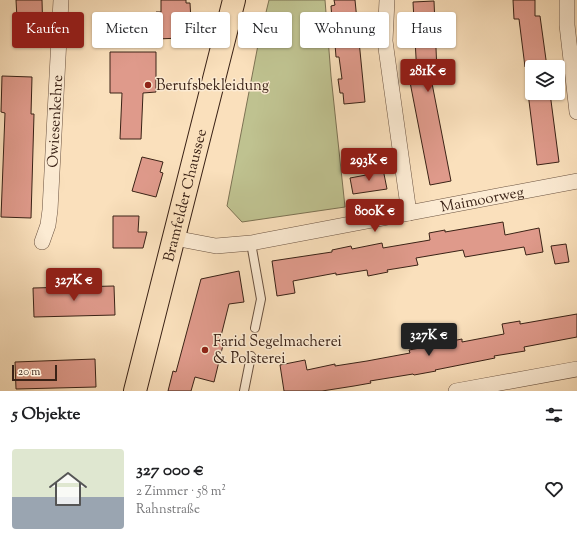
<!DOCTYPE html>
<html lang="de">
<meta charset="utf-8">
<style>
:root{--surface:#fff;--page:#f6f6f6;--text:#202124;--muted:#757577;--line:#e0e0e0;--accent:#8f2418}
body{margin:0;font-family:"Sorts Mill Goudy",serif;background:var(--page);color:var(--text);height:100vh;display:flex;flex-direction:column;font-size:15px;white-space:nowrap}
*{box-sizing:border-box;margin:0}
p{font-size:13px;color:var(--muted)}
.icon{flex:none;width:22px;height:22px;fill:none;stroke:currentColor;stroke-width:2;stroke-linecap:round;stroke-linejoin:round}
.map{position:relative;height:391px;overflow:hidden}
.details{display:flex;flex-direction:column;background:var(--surface);flex:1}
.details>*{flex:none}
.hud{position:absolute;left:12px;top:12px;width:553px;height:36px;display:flex;gap:8px}
.buttons{position:absolute;left:525px;top:60px;display:grid;gap:8px}
.buttons a{display:grid;place-items:center;width:40px;height:40px;border-radius:4px;background:var(--surface);box-shadow:0 1px 3px #0004;font-size:20px}
.scale{position:absolute;left:12px;bottom:10px;width:45px;box-sizing:border-box;padding-left:4px;border:2px solid #3a2216;border-top:0;font-size:11px;line-height:14px;white-space:nowrap;color:#3a2216;-webkit-text-stroke:3px #fcebd3;paint-order:stroke}
.price{position:absolute;translate:-50% -34px;padding:0 9px;border-radius:4px;background:var(--accent);color:#fff;font-size:13px;line-height:26px;filter:drop-shadow(0 1px 2px #0008)}
.price::after{content:'';position:absolute;left:50%;top:24px;width:12px;height:9px;margin-left:-6px;background:inherit;clip-path:polygon(0 0,100% 0,50% 100%)}
.price.active{background:#222;color:#fff}
ul{padding:0;list-style:none}
li{display:flex;align-items:center;gap:12px;height:100px;padding:0 12px}
li+li{border-top:1px solid var(--line)}
li span{display:grid;place-items:center;flex:none;width:112px;height:80px;border-radius:4px;color:#555}
li>.icon{margin-inline-start:auto}
span .icon{width:48px;height:48px;fill:#fffc;stroke-width:1}
li b{font-size:17px}
h2{display:flex;justify-content:space-between;align-items:center;height:48px;padding:0 12px;font-size:17px}
.tag{padding:0 14px;border-radius:4px;background:var(--surface);box-shadow:0 1px 3px #0004;font-size:14px;line-height:36px}
.tag.active{background:var(--accent);color:#fff}
.map>svg:first-child{display:block}
</style>
<div class="map">
<svg width="577" height="391" viewBox="0 0 577 391">
<rect width="100%" height="100%" fill="#fae0bc"/>
<filter id="stains"><feTurbulence type="fractalNoise" baseFrequency=".005" numOctaves="4"/><feColorMatrix values="0 0 0 0 .2 0 0 0 0 .09 0 0 0 0 .02 0 0 0 .5 -.17"/></filter>
<radialGradient id="worn" r=".72"><stop offset=".6" stop-color="#630" stop-opacity="0"/><stop offset="1" stop-color="#630" stop-opacity=".3"/></radialGradient>
<path fill="#bfc290" stroke="#7c7253" d="M269,0H325L331,76L345,207L242,222L227,206L258,45Z"/>
<path fill="#df9a8b" stroke="#3a2216" d="M16,0H42L43,37L18,38Z
M161,0H186V3H190L191,21H187L188,34H182V38L156,39V12H161Z
M334,0H355L365,102L344,104L343,93H340L338,79H342L339,57H336L335,44L338,43L336,20H332L331,6L335,5Z
M513,0H535V16H540L547,67H525L519,19H514Z
M434,1L437,72L430,73L451,181L430,185L409,77L417,76L413,2Z
M110,52H156V92L143,93L141,139H120L122,93H110Z
M2,76L32,77L31,114H34L31,218L1,217L5,113L1,112Z
M528,93H550L559,162L537,165Z
M142,157L163,162L160,172L163,173L156,197L132,191Z
M383,169L387,189L353,194L350,178L366,175L365,172Z
M113,216H139L138,232H147L143,248H113Z
M503,222L505,235L539,228L543,252L526,255L524,247L465,257L463,250L416,258L418,265L387,270L388,272L368,276L367,270L336,275V273L293,281L295,293L277,296L272,261L332,252V250L351,246L352,249L382,243L383,248L430,240L429,233L445,230V232Z
M566,244L569,262L555,264L551,246Z
M239,271L244,302L229,304L220,340L224,341L214,382L195,377L191,391H168L173,371L176,372L201,279Z
M114,286L115,315L34,317L33,288Z
M577,314V337L524,347L525,351L494,356L495,358L435,370L436,371L414,375L413,374L370,381L371,383L354,386L322,391H284L280,365L305,360L307,370L335,364V366L367,361L410,353L409,350L442,344V343L462,339V342L504,334L502,324L520,321V324Z
M95,359L96,387L16,389L15,362Z"/>
<g fill="none" stroke-linecap="round" stroke-linejoin="round">
<defs>
<path id="service" d="M251,243L261,299L255,328
M244,391L251,356"/>
<g id="minor">
<path d="M387,0L385,41L409,213"/>
<path d="M567,0V25L577,112"/>
<path id="s1" d="M174,238L216,246L251,243L577,181"/>
<path id="s2" d="M42,242L48,225L50,210L61,0"/>
<path d="M456,391L577,369"/>
</g>
<g id="primary">
<path id="s3" d="M135,391L234,0"/>
</g>
</defs>
<use href="#service" stroke="#6a5240" stroke-width="10"/>
<use href="#minor" stroke="#6a5240" stroke-width="16"/>
<use href="#primary" stroke="#3a2216" stroke-width="24"/>
<use href="#service" stroke="#fcebd3" stroke-width="8"/>
<use href="#minor" stroke="#fcebd3" stroke-width="15"/>
<use href="#primary" stroke="#fae0bc" stroke-width="22"/>
</g>
<g fill="#8f2418" stroke="#fcebd3" stroke-width="1.5">
<circle cx="148" cy="85" r="4"/>
<circle cx="205" cy="350" r="4"/>
</g>
<g text-anchor="middle" stroke-width="3" stroke-linejoin="round" paint-order="stroke">
<g font-size="15" fill="#3a2216" stroke="#fcebd3" text-anchor="start">
<text x="156" y="90">Berufsbekleidung</text>
<text x="213" y="346">Farid Segelmacherei<tspan x="213" dy="17">&amp; Polsterei</tspan></text>
</g>
<g font-size="15" fill="#3a2216" stroke="#fcebd3">
<text dy="5" stroke="none"><textPath href="#s2" startOffset="122">Owiesenkehre</textPath></text>
<text dy="5" stroke="none"><textPath href="#s3" startOffset="202">Bramfelder Chaussee</textPath></text>
<text dy="5" stroke="none"><textPath href="#s1" startOffset="313">Maimoorweg</textPath></text>
</g>
</g>
<rect width="100%" height="100%" filter="url(#stains)"/>
<rect width="100%" height="100%" fill="url(#worn)"/>
</svg>
<div class="buttons">
<a><svg class="icon" aria-label="layers" viewBox="0 0 24 24"><path d="M12 4l9 5-9 5-9-5zM3 14l9 5 9-5"/></svg></a>
</div>
<div class="scale">20 m</div>
<b class="price" style="left:428px;top:93px">281K €</b>
<b class="price" style="left:369px;top:182px">293K €</b>
<b class="price" style="left:375px;top:233px">800K €</b>
<b class="price" style="left:74px;top:302px">327K €</b>
<b class="price active" style="left:429px;top:357px">327K €</b>
<div class="hud">
<a class="tag active">Kaufen</a>
<a class="tag">Mieten</a>
<a class="tag">Filter</a>
<a class="tag">Neu</a>
<a class="tag">Wohnung</a>
<a class="tag">Haus</a>
</div>
</div>
<section class="details">
<h2>5 Objekte<svg class="icon" aria-label="filters" viewBox="0 0 24 24"><path d="M4 7h16M4 17h16"/><circle cx="9" cy="7" r="2"/><circle cx="15" cy="17" r="2"/></svg></h2>
<ul>
<li><span style="background:linear-gradient(#dfe7d0 60%,#9aa5b1 0)"><svg class="icon" aria-label="home" viewBox="0 0 24 24"><path d="M3 11l9-7 9 7M6 9v11h12V9"/></svg></span><div><b>327 000 €</b><p>2 Zimmer · 58 m²</p><p>Rahnstraße</p></div><svg class="icon" aria-label="heart" viewBox="0 0 24 24"><path d="M12 20l-8-8c-3-5 5-10 8-4 3-6 11-1 8 4z"/></svg></li>
</ul>
</section>
